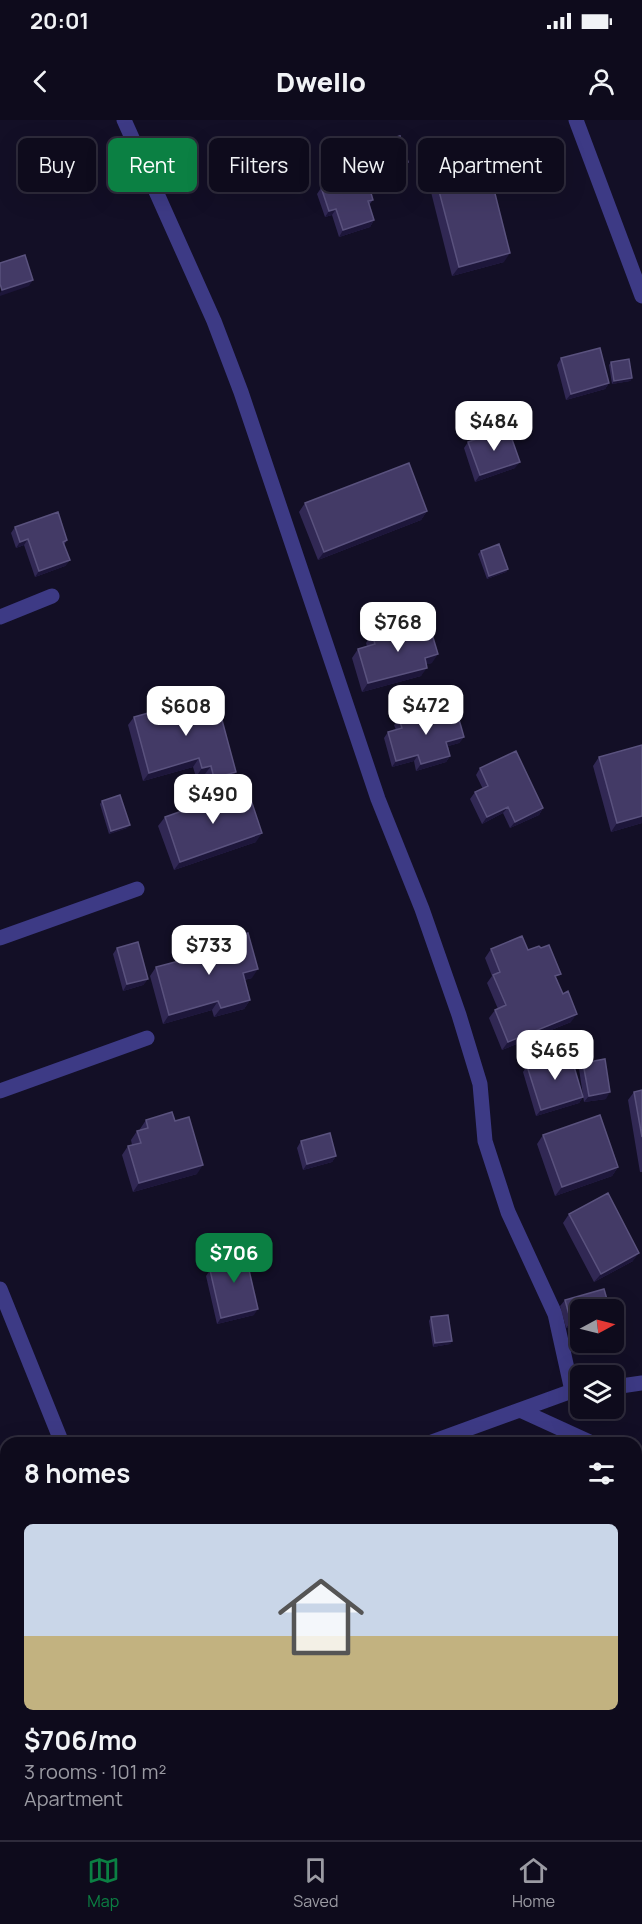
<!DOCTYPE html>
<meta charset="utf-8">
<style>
:root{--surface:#0e0b1c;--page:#1c1929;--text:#f1f3f6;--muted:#9b9ba3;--line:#2e2b3b;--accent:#0b8043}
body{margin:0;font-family:Manrope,sans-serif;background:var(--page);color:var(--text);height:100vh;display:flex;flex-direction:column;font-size:22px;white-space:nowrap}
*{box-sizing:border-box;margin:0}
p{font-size:20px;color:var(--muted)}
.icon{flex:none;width:33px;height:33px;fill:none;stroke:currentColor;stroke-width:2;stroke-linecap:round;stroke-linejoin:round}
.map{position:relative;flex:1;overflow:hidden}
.side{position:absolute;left:0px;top:1317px;width:642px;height:404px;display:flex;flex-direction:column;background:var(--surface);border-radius:18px 18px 0 0;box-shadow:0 6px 24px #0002,0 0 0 2px var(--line)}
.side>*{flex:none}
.hud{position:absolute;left:18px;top:18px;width:606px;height:54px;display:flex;gap:12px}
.needle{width:39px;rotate:83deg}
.tools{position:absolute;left:570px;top:1179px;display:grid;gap:12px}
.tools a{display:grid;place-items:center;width:54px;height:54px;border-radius:9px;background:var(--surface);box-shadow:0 6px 24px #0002,0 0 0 2px var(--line);font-size:30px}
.price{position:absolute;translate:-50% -51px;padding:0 14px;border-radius:12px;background:#fff;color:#222;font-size:20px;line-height:39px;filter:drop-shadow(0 2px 3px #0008)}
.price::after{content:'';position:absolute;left:50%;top:36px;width:18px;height:14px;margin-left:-9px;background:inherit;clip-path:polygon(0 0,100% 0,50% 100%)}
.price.selected{background:var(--accent);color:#fff}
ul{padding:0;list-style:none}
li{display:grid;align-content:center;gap:12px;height:318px;padding:0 24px}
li+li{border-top:2px solid var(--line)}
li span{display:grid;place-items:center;height:186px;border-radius:9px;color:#555}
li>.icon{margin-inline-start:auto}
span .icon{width:108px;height:108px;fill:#fffc;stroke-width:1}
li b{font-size:26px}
h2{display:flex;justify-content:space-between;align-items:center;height:72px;padding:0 24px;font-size:26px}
.pill{padding:0 21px;border-radius:9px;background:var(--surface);box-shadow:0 6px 24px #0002,0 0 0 2px var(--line);font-size:21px;line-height:54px}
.pill.selected{background:var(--accent);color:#fff}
.status{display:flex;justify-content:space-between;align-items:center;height:42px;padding:0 30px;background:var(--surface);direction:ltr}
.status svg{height:16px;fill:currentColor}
header{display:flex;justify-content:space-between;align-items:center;height:78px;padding:0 24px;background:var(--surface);font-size:27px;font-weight:800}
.tab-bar{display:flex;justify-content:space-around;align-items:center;height:84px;border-top:2px solid var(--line);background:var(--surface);font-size:16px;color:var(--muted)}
.tab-bar a{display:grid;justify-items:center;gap:3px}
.tab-bar .selected{color:var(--accent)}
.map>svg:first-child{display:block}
</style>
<div class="status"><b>20:01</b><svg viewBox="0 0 49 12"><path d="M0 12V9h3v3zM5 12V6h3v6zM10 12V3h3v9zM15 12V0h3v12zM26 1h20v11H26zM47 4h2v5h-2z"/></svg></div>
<header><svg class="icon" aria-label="back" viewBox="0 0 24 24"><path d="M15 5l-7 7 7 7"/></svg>Dwello<svg class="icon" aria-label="person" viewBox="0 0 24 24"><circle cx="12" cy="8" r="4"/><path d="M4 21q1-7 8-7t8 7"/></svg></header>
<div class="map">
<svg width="642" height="1720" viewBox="0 0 642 1720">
<rect width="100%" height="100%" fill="#130f26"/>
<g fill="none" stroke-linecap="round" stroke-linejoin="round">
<path stroke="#3d3a85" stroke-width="15" d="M124,0L214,201L241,272L378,679L422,789L459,895L480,964L485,1021L508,1092L555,1194L572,1271
M576,0L642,176
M0,497L52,476
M0,818L137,769
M0,971L147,918
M0,1169L62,1323
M614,1267L642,1263
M522,1291L592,1323
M429,1323L572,1271L580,1270
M636,1344L642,1346
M0,1506L6,1503
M636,1560L642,1562
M636,1705L642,1683
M191,1714V1720"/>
</g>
<path fill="#312854" d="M366,26L404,48L370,59L364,41L363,43L357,45L362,65L373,80L369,85L374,100L370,107L339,117L332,95L325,97L317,74L321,68L319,61L323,55L333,51L328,33L330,30L362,32Z
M434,52L504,142L452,156L428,60Z
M561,238L609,263L605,269L566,280L557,245Z
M611,242L632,258L630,261L612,264L609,245Z
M468,322L515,348L475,362L464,328Z
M305,383L427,391L421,400L318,440L299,392Z
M15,407L67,420L64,425L70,440L65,446L35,457L24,425L16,428L11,413Z
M481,431L508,449L506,452L487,459L478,434Z
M405,511L432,543L426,544L421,556L362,572L352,538L358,529L367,526L366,523L372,514Z
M215,574L230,661L208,667L205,654L196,657L193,647L143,661L128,605L134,597Z
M438,594L464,617L459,623L448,626L450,636L446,642L416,651L414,641L392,647L384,618L388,612L396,610L394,605L399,599Z
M642,625V703L611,712L593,646L599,637Z
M480,648L543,688L539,695L510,708L503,693L482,704L470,679L475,672L483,669L476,655Z
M102,681L127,708L109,714L100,684Z
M165,697L256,722L174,750L158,706Z
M211,823L252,858L244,860L250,880L244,889L214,897L212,890L163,904L150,856L156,847L205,834V832Z
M117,828L148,859L143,865L123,871L113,834Z
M491,829L528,830L557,859L571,902L502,930L489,898L495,890L498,889L487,863L492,856L485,838Z
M583,943L606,979L584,982L579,949Z
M527,946L583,977L579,983L536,996L523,952Z
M642,970V1052H640L628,980L634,972Z
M146,1000L175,1001L197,1054L133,1072L122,1035L128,1026L132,1025L131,1020L137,1011H140V1009Z
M543,1015L618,1047L612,1056L555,1076L537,1024Z
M301,1021L336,1036L332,1042L303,1050L297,1028Z
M569,1094L633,1141L594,1162L563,1103Z
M221,1129L254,1195L217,1204L206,1156L210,1150L220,1148L217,1136Z
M565,1180L580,1190V1204L566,1208L560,1186Z
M431,1197L452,1221L450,1224L433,1227L429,1201Z
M639,1705L642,1720H632L634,1714H636V1709Z
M306,1714H358L371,1720H304Z
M472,1714H524V1720H472Z
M551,1714H612L611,1720H551Z"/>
<path fill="#1d163a" d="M365,40L363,43L334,52L336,49Z
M408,42L404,48L370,59L374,53Z
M336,89L332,95L325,97L329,91Z
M374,100L370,107L339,117L343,110Z
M510,133L504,142L452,156L459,147Z
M33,160L29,166L0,176V173L2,170Z
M632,258L630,261L612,264L614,261Z
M609,263L605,269L566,280L571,274Z
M520,342L515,348L475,362L480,355Z
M427,391L421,400L318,440L324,432Z
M28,419L24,425L16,428L20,422Z
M70,440L65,446L35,457L39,451Z
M508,449L506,452L487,459L489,456Z
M438,534L432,543L419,546L425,538Z
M427,548L421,556L362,572L368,563Z
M464,617L459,623L442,628L446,622Z
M418,635L414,641L392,647L396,641Z
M450,636L446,642L416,651L421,644Z
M199,638L193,647L143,661L149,653Z
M211,646L205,654L196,657L202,648Z
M236,652L230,661L208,667L214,658Z
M508,687L503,693L482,704L487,697Z
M543,688L539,695L510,708L515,702Z
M642,696V703L611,712L617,703Z
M130,705L127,708L109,714L111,711Z
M262,713L256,722L174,750L180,742Z
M258,849L252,858L236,862L243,853Z
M148,859L143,865L123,871L127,864Z
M250,880L244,889L214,897L221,888Z
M218,881L212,890L163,904L169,895Z
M577,894L571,902L502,930L508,922Z
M610,972L606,979L584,982L589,976Z
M583,977L579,983L536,996L541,990Z
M336,1036L332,1042L303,1050L307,1044Z
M203,1045L197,1054L133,1072L139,1063Z
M618,1047L612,1056L555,1076L562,1067Z
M639,1133L633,1141L594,1162L601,1154Z
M258,1189L254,1195L217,1204L221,1198Z
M580,1199V1204L566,1208L571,1202Z
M452,1221L450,1224L433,1227L435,1223Z
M636,1507L642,1508V1519L636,1517Z"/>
<path fill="#433a66" stroke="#5a527e" stroke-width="1.5" d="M400,16L408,42L374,53L366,26Z
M359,20L365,40L336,49L330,30Z
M486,38L510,133L459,147L434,52Z
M356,44L362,65L368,63L373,80L368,81L374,100L343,110L336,89L329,91L321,67L327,66L323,55Z
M25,135L33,160L2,170L0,164V143Z
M600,228L609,263L571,274L561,238Z
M629,239L632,258L614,261L611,242Z
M508,308L520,342L480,355L468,322Z
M409,343L427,391L324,432L305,383Z
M58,392L67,420L63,422L70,440L39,451L28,419L20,422L15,407Z
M499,424L508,449L489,456L481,431Z
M429,504L438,534L425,538L427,548L368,563L358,529L375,524L372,514L403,506L405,511Z
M215,574L236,652L214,658L211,646L202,648L199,638L149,653L134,597Z
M437,589L438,594L456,589L464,617L446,622L450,636L421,644L418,635L396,641L388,612L402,608L399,599Z
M642,625V696L617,703L599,637Z
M516,631L543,688L515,702L508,687L487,697L475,672L488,666L480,648Z
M247,668L262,713L180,742L165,697Z
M120,675L130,705L111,711L102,681Z
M248,813L258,849L243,853L250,880L221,888L218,881L169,895L156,847L213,832L211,823Z
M522,816L528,830L539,826L541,828L549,825L561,854L555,856L563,874L568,871L577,894L508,922L495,890L506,885L493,855L500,852L491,829Z
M138,822L148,859L127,864L117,828Z
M570,933L583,977L541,990L527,946Z
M605,939L610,972L589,976L583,943Z
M642,970V1017L634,972Z
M172,992L175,1001L189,997L203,1045L139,1063L128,1026L141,1023L137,1011L148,1008L146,1000Z
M600,995L618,1047L562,1067L543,1015Z
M330,1013L336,1036L307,1044L301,1021Z
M608,1073L639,1133L601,1154L569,1094Z
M243,1124L258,1189L221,1198L210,1150L225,1147L221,1129Z
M604,1169L610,1190H580V1199L571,1202L565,1180Z
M448,1195L452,1221L435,1223L431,1197Z
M639,1435L642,1436V1508L636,1507V1444Z
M639,1705H642V1720H635Z
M309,1714H358L371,1720H306Z
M476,1714H524V1720H476Z
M557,1714H612L611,1720H557Z"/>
</svg>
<div class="tools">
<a><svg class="needle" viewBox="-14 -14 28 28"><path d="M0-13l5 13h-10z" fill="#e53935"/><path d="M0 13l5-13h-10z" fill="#9b9ba3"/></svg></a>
<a><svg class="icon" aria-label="layers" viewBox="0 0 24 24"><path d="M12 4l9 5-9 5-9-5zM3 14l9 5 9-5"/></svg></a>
</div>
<b class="price" style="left:494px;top:332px">$484</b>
<b class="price" style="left:398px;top:533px">$768</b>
<b class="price" style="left:426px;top:616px">$472</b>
<b class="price" style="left:186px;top:617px">$608</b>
<b class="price" style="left:213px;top:705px">$490</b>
<b class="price" style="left:209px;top:856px">$733</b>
<b class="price" style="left:555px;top:961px">$465</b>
<b class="price selected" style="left:234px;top:1164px">$706</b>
<div class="hud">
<a class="pill">Buy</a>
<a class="pill selected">Rent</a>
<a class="pill">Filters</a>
<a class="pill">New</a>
<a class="pill">Apartment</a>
</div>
<section class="side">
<h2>8 homes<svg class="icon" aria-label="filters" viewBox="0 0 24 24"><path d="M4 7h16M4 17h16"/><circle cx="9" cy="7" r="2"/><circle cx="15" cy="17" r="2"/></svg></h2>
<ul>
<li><span style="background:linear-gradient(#c9d6e8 60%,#c2b280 0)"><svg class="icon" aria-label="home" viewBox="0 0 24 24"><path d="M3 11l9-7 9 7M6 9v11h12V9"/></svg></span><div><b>$706/mo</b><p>3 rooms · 101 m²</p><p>Apartment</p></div></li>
</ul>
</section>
</div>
<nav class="tab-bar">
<a class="selected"><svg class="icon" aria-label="map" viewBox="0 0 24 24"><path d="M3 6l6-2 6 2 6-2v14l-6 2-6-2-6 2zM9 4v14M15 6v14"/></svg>Map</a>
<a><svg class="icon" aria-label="saved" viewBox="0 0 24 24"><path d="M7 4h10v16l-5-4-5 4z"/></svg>Saved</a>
<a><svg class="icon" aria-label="home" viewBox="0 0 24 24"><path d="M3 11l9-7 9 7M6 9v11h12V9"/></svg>Home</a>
</nav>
